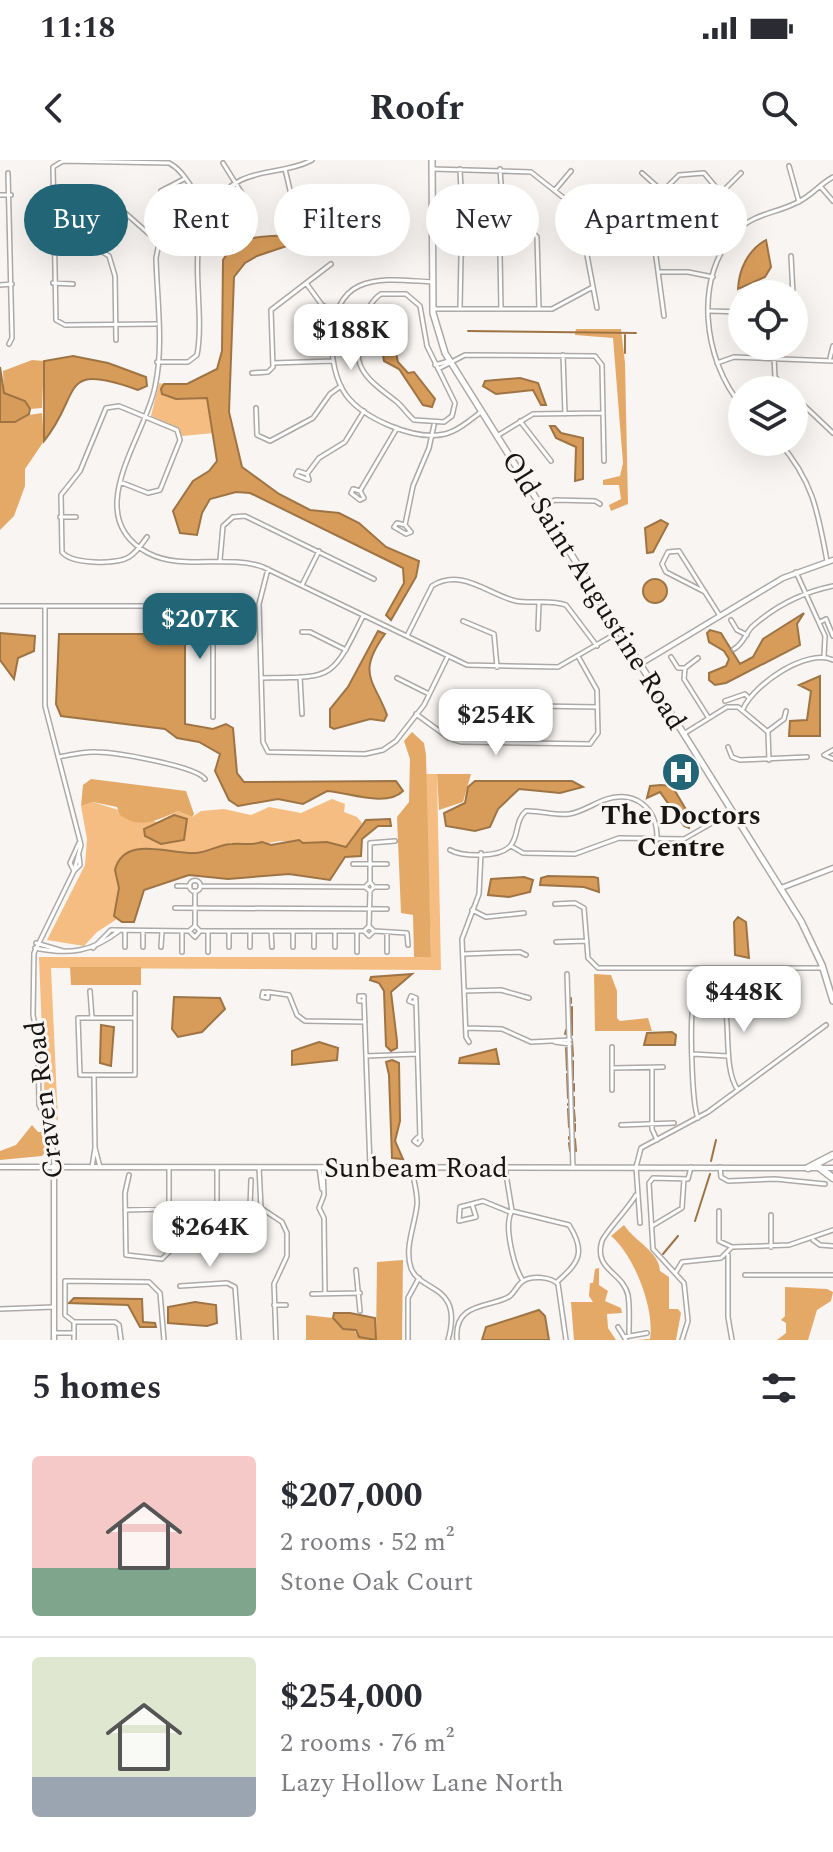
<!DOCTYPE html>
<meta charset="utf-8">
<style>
:root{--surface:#fff;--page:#f7f7f7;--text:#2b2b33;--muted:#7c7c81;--line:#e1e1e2;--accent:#216577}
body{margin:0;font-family:Spectral,serif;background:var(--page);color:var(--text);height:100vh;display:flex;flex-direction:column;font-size:30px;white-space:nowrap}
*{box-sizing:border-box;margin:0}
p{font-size:26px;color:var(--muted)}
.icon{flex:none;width:44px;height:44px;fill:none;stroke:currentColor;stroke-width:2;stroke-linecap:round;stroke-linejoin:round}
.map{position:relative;height:1180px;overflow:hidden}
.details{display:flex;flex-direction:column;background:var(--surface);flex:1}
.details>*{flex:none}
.guide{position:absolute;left:24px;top:24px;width:786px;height:72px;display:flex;gap:16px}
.buttons{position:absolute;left:728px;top:120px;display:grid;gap:16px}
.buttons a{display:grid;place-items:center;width:80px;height:80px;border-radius:50%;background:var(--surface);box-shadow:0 8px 32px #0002;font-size:40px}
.price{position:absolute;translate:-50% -68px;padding:0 18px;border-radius:16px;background:#fff;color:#222;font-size:26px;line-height:52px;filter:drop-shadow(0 2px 4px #0008)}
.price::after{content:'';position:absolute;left:50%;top:48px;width:24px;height:18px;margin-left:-12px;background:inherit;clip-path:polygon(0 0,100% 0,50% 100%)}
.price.selected{background:var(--accent);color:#fff}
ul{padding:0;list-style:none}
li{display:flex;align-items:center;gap:24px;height:200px;padding:0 32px}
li+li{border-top:2px solid var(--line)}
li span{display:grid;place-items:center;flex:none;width:224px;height:160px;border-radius:8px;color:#555}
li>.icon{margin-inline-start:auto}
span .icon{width:96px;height:96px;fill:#fffc;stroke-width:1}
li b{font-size:34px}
h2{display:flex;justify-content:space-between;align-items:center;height:96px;padding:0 32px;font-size:34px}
.pill{padding:0 28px;border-radius:36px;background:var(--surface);box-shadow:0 8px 32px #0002;font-size:28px;line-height:72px}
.pill.selected{background:var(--accent);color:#fff}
.status{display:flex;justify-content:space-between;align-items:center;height:56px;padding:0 40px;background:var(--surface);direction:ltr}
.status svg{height:22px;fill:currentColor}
header{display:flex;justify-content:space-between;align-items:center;height:104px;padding:0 32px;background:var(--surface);font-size:36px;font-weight:700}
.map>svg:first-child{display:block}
</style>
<div class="status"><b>11:18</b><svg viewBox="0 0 49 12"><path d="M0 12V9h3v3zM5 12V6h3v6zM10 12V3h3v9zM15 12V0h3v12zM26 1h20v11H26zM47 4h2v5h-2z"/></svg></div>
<header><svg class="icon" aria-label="back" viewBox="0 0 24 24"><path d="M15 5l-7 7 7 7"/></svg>Roofr<svg class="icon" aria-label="search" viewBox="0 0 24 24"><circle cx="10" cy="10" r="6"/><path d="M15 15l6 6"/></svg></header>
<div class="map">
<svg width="833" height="1180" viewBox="0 0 833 1180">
<rect width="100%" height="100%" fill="#f8f5f2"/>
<path fill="#f5bd81" d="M159,223L164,224L161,229L207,238L214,273L182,276L176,267L151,256Z
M425,614H437L441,810L51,808L58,961L45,948L39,797H431Z
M332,639L345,644L344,652L357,657L362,663L349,687L280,681L252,686L231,683L198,693L173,694L157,688L131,690L114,756L117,759L97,772L84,786L47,780L85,705L87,679L81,646L93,642L157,662L178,651L192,657L201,651L224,649L251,655L269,647L301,653Z"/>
<path fill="#e5a967" d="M576,169H621L625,203L628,344L611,351L609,345L621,339L619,325H603V320L620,316L623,303L613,178L575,175Z
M32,200L44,201L42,248L30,249L25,241L4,233L3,211Z
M42,253L44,281L25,309V326L14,356L0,370V262H15L22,256Z
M412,572L424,583L426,595L431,797H414L413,755L401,753L397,657L409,642L410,599L404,581Z
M437,614H471L463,642L439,650Z
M91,619L186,631L194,654L192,657L178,651C157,660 141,670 120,655L117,647L93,642L81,646L83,625Z
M70,807H141V825H71Z
M594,814L611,815L617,831V858L620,861L648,858L652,871H595Z
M32,965L38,972H46L47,990L42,996L0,1000V991L16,985Z
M624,1065C635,1082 659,1091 660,1111L669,1117V1149H678L681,1153L676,1180H636L650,1179C655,1149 634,1095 611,1076Z
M403,1100L402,1180H376L377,1102Z
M599,1108V1125L608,1131L605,1141L621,1148L622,1153L607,1154L608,1168L616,1180H574L571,1142H593L589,1136L590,1123H593L595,1109Z
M785,1127L827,1129L833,1132L831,1141L817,1150L808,1180H777L786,1173V1163L781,1160L785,1156Z
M306,1155L333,1158L343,1169L354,1170L357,1175L370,1180H306Z"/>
<path fill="#d89c5a" stroke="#9e7445" stroke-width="2" d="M686,37L696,41L710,61L703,82L688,88L677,82L669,50Z
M309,64L312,66L302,81L257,96L245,103L234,117L229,252L242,307L279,334L310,350L339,353L359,363L386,387L419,401L416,417L391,460L386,455L404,423L403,408L250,333L236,332L210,339L202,353L197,375L180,373L173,351L193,321L209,311L217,301L207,238L176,239L162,234L161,229L164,224H187L217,209L222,191L223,100C247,60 286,89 309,64Z
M766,80L771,107L765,117L738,129C739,109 748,90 766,80Z
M396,158L405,169L395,189L398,202L408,213L414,212L435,239L432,247L423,245L399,209L384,201C381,187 380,169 390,158Z
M73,196L108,203L146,217L147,226L138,230C57,201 83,233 44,281V201Z
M0,207L4,233L25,241L30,249L29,254L15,262H0Z
M520,218L538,223L546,245H541L533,230L496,234L483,226L485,221Z
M550,266H555L561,273L583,278V319L575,321L576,287L556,278Z
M661,360L668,364L653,392L647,393L645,368Z
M643 431a12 12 0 1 1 24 0a12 12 0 1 1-24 0Z
M804,453L797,464L800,485L726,523L715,525L709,520V513L726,506L729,499L724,491L709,482L707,473L710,470L721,473L740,504L753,497L763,479Z
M378,471L385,474C356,514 374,520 387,555L384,561L370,559L334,569L330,567V549L348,527Z
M0,473L35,476L34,491L18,498L14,519L0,500Z
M59,474H180L185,482V564L213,569L226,564L233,568L237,613L244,622L396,621L403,631C386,648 347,632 327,631L303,644L278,639L238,646L229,640L215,611L220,594L199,582L177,578L165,569L61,556L56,544Z
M820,516V576H789L790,561L807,560L811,531L799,525Z
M475,621H572L583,627L560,633L519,629L498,649L490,667L475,671L446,666L444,653L465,643L468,627Z
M661,625L672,626L691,658L689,668L684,666L660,632L647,638L650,626Z
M174,655L187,659L184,680L161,684L145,676L144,669Z
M390,659L391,666H378L362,679L361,696L345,697L330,720L289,714L228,719L189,715L144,730L134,762H122L114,756L119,728L115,710C124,674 171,695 196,693C209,692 220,684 232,684C245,683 250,686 262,682L271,685L299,680L303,683L327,682L346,687L366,660Z
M548,716L594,717L598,718L599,732L584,727L540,725L541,718Z
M524,717L533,720L530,732L509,737L488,735L491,719Z
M738,757L746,762L749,798L735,795L734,762Z
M412,814L391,832L397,881V888L391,891L386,886L384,831L379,823L370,820L371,817Z
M174,837L220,838L225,849L202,872L178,877L172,869Z
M101,865L114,867L111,906L100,903Z
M672,872L676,875L675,885H644L647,873Z
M319,882L338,888L337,900L292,905V891Z
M496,889L499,904L459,903L460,898Z
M392,900L399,903L400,961L395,981L403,999L392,998L389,915L386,902Z
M74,1138L142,1139L143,1162L155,1163L156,1167H140L128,1145L69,1143Z
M195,1142L216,1145L217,1163L207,1166L168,1163V1147Z
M539,1150L545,1156L549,1180H482L486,1167Z
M350,1153L375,1158L376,1180L359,1177L356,1170L343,1169L333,1158L334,1153Z"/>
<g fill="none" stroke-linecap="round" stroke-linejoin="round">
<path stroke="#9e7445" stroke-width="2" d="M468,171L636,173
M625,175V193
M571,838V843
M572,847V875
M565,874L566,870
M572,880L573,896
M566,888L567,910
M573,901V920
M567,914L568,938
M574,924V931
M574,937V946
M568,944V945
M568,949L569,967
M574,950L575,961
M575,964V971
M569,977V979
M575,979L576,991
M569,983L570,991
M711,1001L716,980
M695,1061L710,1014
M663,1094L678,1076"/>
<defs>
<path id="minor" d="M223,3L248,43V50
M789,6L799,42
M285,9L293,43
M432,9L531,12L574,46L580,58L597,148
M460,9L462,51L500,94L501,149
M500,9L502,38L537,77L539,148
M8,13L12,178L9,184
M642,13L661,30
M820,26L833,41
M555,30L571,11
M161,31L184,19
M723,31L741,13
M0,35H11
M53,41L107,43L123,51L149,74L198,82
M160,78L156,98C157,139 164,187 155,227C145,278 79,356 148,393C182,411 227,394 263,407L467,505L558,507L622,470
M53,82L88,83L109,96L115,116L116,180
M791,96L793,134
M658,112H688L713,117
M432,122C410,121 380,116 359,126C324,142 326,207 346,235C364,259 415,281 445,274C458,271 470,260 481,252
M53,123L73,124
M306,123L322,145L336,152
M0,125L12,124
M381,134H406L420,146L427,186L455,243L452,256L444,262L414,260C407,254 403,247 397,242C366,218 349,208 362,165C366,153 371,140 381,134Z
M460,148L461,96L481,71
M435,149H552L593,127
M710,151L742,152
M664,156L649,45L679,15L704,13L745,62
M156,164L65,165L56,160L53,7L63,1L169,3C187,12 193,36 210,49
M563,195L565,254
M774,197L775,217L788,230
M830,198L833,186
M157,202H188L197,195C208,136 173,55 241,20C264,9 290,12 312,0
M273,203L333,201
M717,203L734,197L833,201
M435,205L449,201
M438,209L465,195L595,196L602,205L604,301
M252,213L268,212L273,207L271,150L331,104
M794,236L833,273
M742,246C703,201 692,115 738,70C755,53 778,53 798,42C811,36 820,24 833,17
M256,248L257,275L270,281L313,258L330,234L341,226
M520,261L551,301
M497,276L533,254L603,253
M779,282C813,321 818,352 827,401
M307,314L298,311L296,315L309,320L307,314L319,298L345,282L364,251
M120,322L148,333L160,330L180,280L177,270L119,246L106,248L80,311L61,335L62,392C71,404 116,405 129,397C137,392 142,384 147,377
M360,331L353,329L351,333L360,340L364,338L360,331L397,268
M543,346L555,340L595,341L600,344
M60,357H76
M405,365L397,363L394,367L406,374L411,372L405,365L413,326L429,288L434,265
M220,400L223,366L233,357L245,356L374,419
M268,409L259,444L263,582L268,592L365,594L383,590L396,581L424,545L447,498
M796,412L825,476L824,496
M302,425L319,391
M705,432L666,412L662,404L668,392L679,391L720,456
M0,446H230
M45,446V546L81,685L74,711L34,793L33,855L38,881L39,945L52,971L54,1007
M213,446V557
M731,460L737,470L747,475
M463,461L494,474L497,507
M820,462L826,459L833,476
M538,469L539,442
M302,472H310L346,490
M407,476L432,426C461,407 489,435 516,441C532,444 550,439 566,445L597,486
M734,489C745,483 745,472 754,465C776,446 804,432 833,426
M671,497L678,508H685
M685,508L684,519L708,557
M685,508L698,498
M300,517L302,554
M261,518C333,517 331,521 363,456
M397,518L429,534
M725,541L745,534L748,537
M537,546L597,547
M743,549C754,524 807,488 833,500
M416,554L449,578L461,582L590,584L598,573L597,530L579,498
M768,571L784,559L786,551
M685,573L727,547H738L768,572L769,600
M466,582L467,551L475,545H494
M728,587L732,597L740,600L807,597
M833,590L824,595L833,599
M58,597C71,595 83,591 96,592C115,592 196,606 205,619
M511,686L523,693L575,694L619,678L684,679L733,651
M450,690C463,697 501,698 511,685C519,675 515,660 526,651C540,650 554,656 569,654C582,652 593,644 604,640C636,629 658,649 657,680
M353,704H387
M74,711L70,703L79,683
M74,711L80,705L79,696
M189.5 726a5.5 5.5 0 1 1 11 0a5.5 5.5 0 1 1-11 0Z
M370,722L365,727L370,731L374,727L370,722V683L395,681
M177,726H190
M200,726L365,727
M374,727H387
M555,744L575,743L584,748L588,798L598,808H823
M175,748L387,749
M472,750L486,757L524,753
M195,766L200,771L195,777L189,771L195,766V731
M369,766L374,771L369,776L364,771L369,766L370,731
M125,771V787
M143,771V787
M200,771H364
M250,771V787
M271,771L272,787
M293,771V787
M314,771V787
M335,771V787
M357,771V792
M374,771L407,773L408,785
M556,782L587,781
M36,783L63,791
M161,787L162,771
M229,787V771
M35,788C69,795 92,792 119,771
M93,788L111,770L189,771
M182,792V771
M208,792V771
M387,792V772
M463,794L520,792L526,795
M567,814L573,1008
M722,827C732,860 722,908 738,930
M90,831L92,858
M464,831L501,830L529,838
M263,832L268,833V838L262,837Z
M268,832L289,835L297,855L305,861L365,862
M135,833V915H80L78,858H135
M359,836H364V841H359Z
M411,836L416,838L414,843L409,841Z
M364,841L370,1007
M416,841L420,978
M466,868L502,869L531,882L570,880
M469,882L466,877L462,779L479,734L481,693
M555,882L570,884
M612,887V930
M693,894L727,896
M366,896L417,894
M612,908L663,907
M652,908V969L657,980
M94,916L95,988L100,1007
M698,958C692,946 689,855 694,843C698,833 718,829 727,825L729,809
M621,965L674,963
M418,977L421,980L418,984L414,981Z
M92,1007L95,988
M259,1007L261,1048L282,1062L287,1073V1096L274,1124L276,1180
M319,1007L322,1029
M323,1007L324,1035L319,1048L324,1058L325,1133
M412,1007C413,1020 418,1033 417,1045C415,1065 404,1088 411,1108C420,1133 464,1123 448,1180
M720,1007L721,1017L728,1021L775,1019L825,1024
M505,1008L512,1051
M129,1015L125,1033L126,1095L162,1099L169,1092V1007
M472,1044L476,1057L459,1061L460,1047L483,1041L510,1052
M201,1047L202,1089L207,1096H212L231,1078L249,1073L251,1020
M217,1047V1007
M125,1050L249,1047
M719,1051V1081L732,1087
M771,1055V1087
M640,1063L636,1007L641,988L708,952L826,865
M652,1066L682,1048L684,1019
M813,1080L820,1085L833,1086
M728,1095V1157L732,1180
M356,1110L360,1151
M676,1112L682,1102L721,1098L732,1087L789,1085L833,1070
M745,1115H833
M523,1121C514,1107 503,1065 512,1051L569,1065C587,1093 578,1103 557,1122
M180,1126L227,1123L235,1127L239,1180
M312,1134L360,1133
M274,1145H286
M0,1149L54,1147
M74,1162L65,1155V1121L149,1122L160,1133L164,1180
M74,1162H115L119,1165L121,1180
M618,1167L626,1180
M54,1173H74
M629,1173C629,1161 630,1147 628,1135C623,1112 593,1110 602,1081C606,1071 628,1049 636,1035
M624,1177L647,1173
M74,1180V1162
M408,1180V1138L419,1118
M457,1180C453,1140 494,1148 510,1136C515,1132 517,1125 523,1121C532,1115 551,1117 558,1124L566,1180
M682,1180L688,1161L684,1123L653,1089L649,1023L653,1018L688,1019L691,1007"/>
<path id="tertiary" d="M642,503L783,418L833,400
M781,728L833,708
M0,1007L833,1008
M54,1180V1007"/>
<path id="secondary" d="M432,0L433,153L445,193L801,761L822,805L833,841"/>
<path id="primary" d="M808,1008L833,995
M820,1008L833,1018"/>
</defs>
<use href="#minor" stroke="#aca9a7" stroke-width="6"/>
<use href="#tertiary" stroke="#aca9a7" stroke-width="7"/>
<use href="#secondary" stroke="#aca9a7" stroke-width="8"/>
<use href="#primary" stroke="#aca9a7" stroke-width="9"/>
<use href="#minor" stroke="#fff" stroke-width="3"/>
<use href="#tertiary" stroke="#fff" stroke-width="4"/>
<use href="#secondary" stroke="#fff" stroke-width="5"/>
<use href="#primary" stroke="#fff" stroke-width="6"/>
</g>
<defs>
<symbol id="hospital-disc" viewBox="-11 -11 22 22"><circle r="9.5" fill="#216577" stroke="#f8f5f2"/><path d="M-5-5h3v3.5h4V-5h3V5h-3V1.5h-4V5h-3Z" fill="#fff"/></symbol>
</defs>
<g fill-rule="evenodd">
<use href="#hospital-disc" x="659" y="590" width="44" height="44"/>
</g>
<g text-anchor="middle" stroke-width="6" stroke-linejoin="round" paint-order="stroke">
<g font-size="28" fill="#161514" stroke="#f8f5f2">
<text transform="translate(595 430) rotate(58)" y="10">Old Saint Augustine Road</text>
<text transform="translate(43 940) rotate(-97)" y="10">Craven Road</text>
<text x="416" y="1017">Sunbeam Road</text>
</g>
<g font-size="28" font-weight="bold" fill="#161514" stroke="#f8f5f2">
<text x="681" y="664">The Doctors<tspan x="681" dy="32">Centre</tspan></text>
</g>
</g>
</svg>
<div class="buttons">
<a><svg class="icon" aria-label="locate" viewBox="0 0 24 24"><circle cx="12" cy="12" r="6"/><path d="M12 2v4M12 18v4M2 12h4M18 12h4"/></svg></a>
<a><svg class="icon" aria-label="layers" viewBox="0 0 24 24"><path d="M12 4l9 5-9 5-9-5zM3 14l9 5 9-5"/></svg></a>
</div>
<b class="price" style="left:351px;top:212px">$188K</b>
<b class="price selected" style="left:200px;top:501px">$207K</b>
<b class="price" style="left:496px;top:597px">$254K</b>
<b class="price" style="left:744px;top:874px">$448K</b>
<b class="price" style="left:210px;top:1109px">$264K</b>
<div class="guide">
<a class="pill selected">Buy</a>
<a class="pill">Rent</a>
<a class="pill">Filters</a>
<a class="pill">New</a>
<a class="pill">Apartment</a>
</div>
</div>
<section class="details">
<h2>5 homes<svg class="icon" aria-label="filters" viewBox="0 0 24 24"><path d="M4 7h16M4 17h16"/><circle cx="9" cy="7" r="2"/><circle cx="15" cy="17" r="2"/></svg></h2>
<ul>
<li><span style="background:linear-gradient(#f6c9c9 70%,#7fa58c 0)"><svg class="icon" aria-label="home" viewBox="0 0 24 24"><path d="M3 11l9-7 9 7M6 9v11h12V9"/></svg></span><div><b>$207,000</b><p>2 rooms · 52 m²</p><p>Stone Oak Court</p></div></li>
<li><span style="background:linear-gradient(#dfe7d0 75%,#9aa5b1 0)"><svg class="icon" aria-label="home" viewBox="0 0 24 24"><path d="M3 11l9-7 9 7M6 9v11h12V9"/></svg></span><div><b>$254,000</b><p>2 rooms · 76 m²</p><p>Lazy Hollow Lane North</p></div></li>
</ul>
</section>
